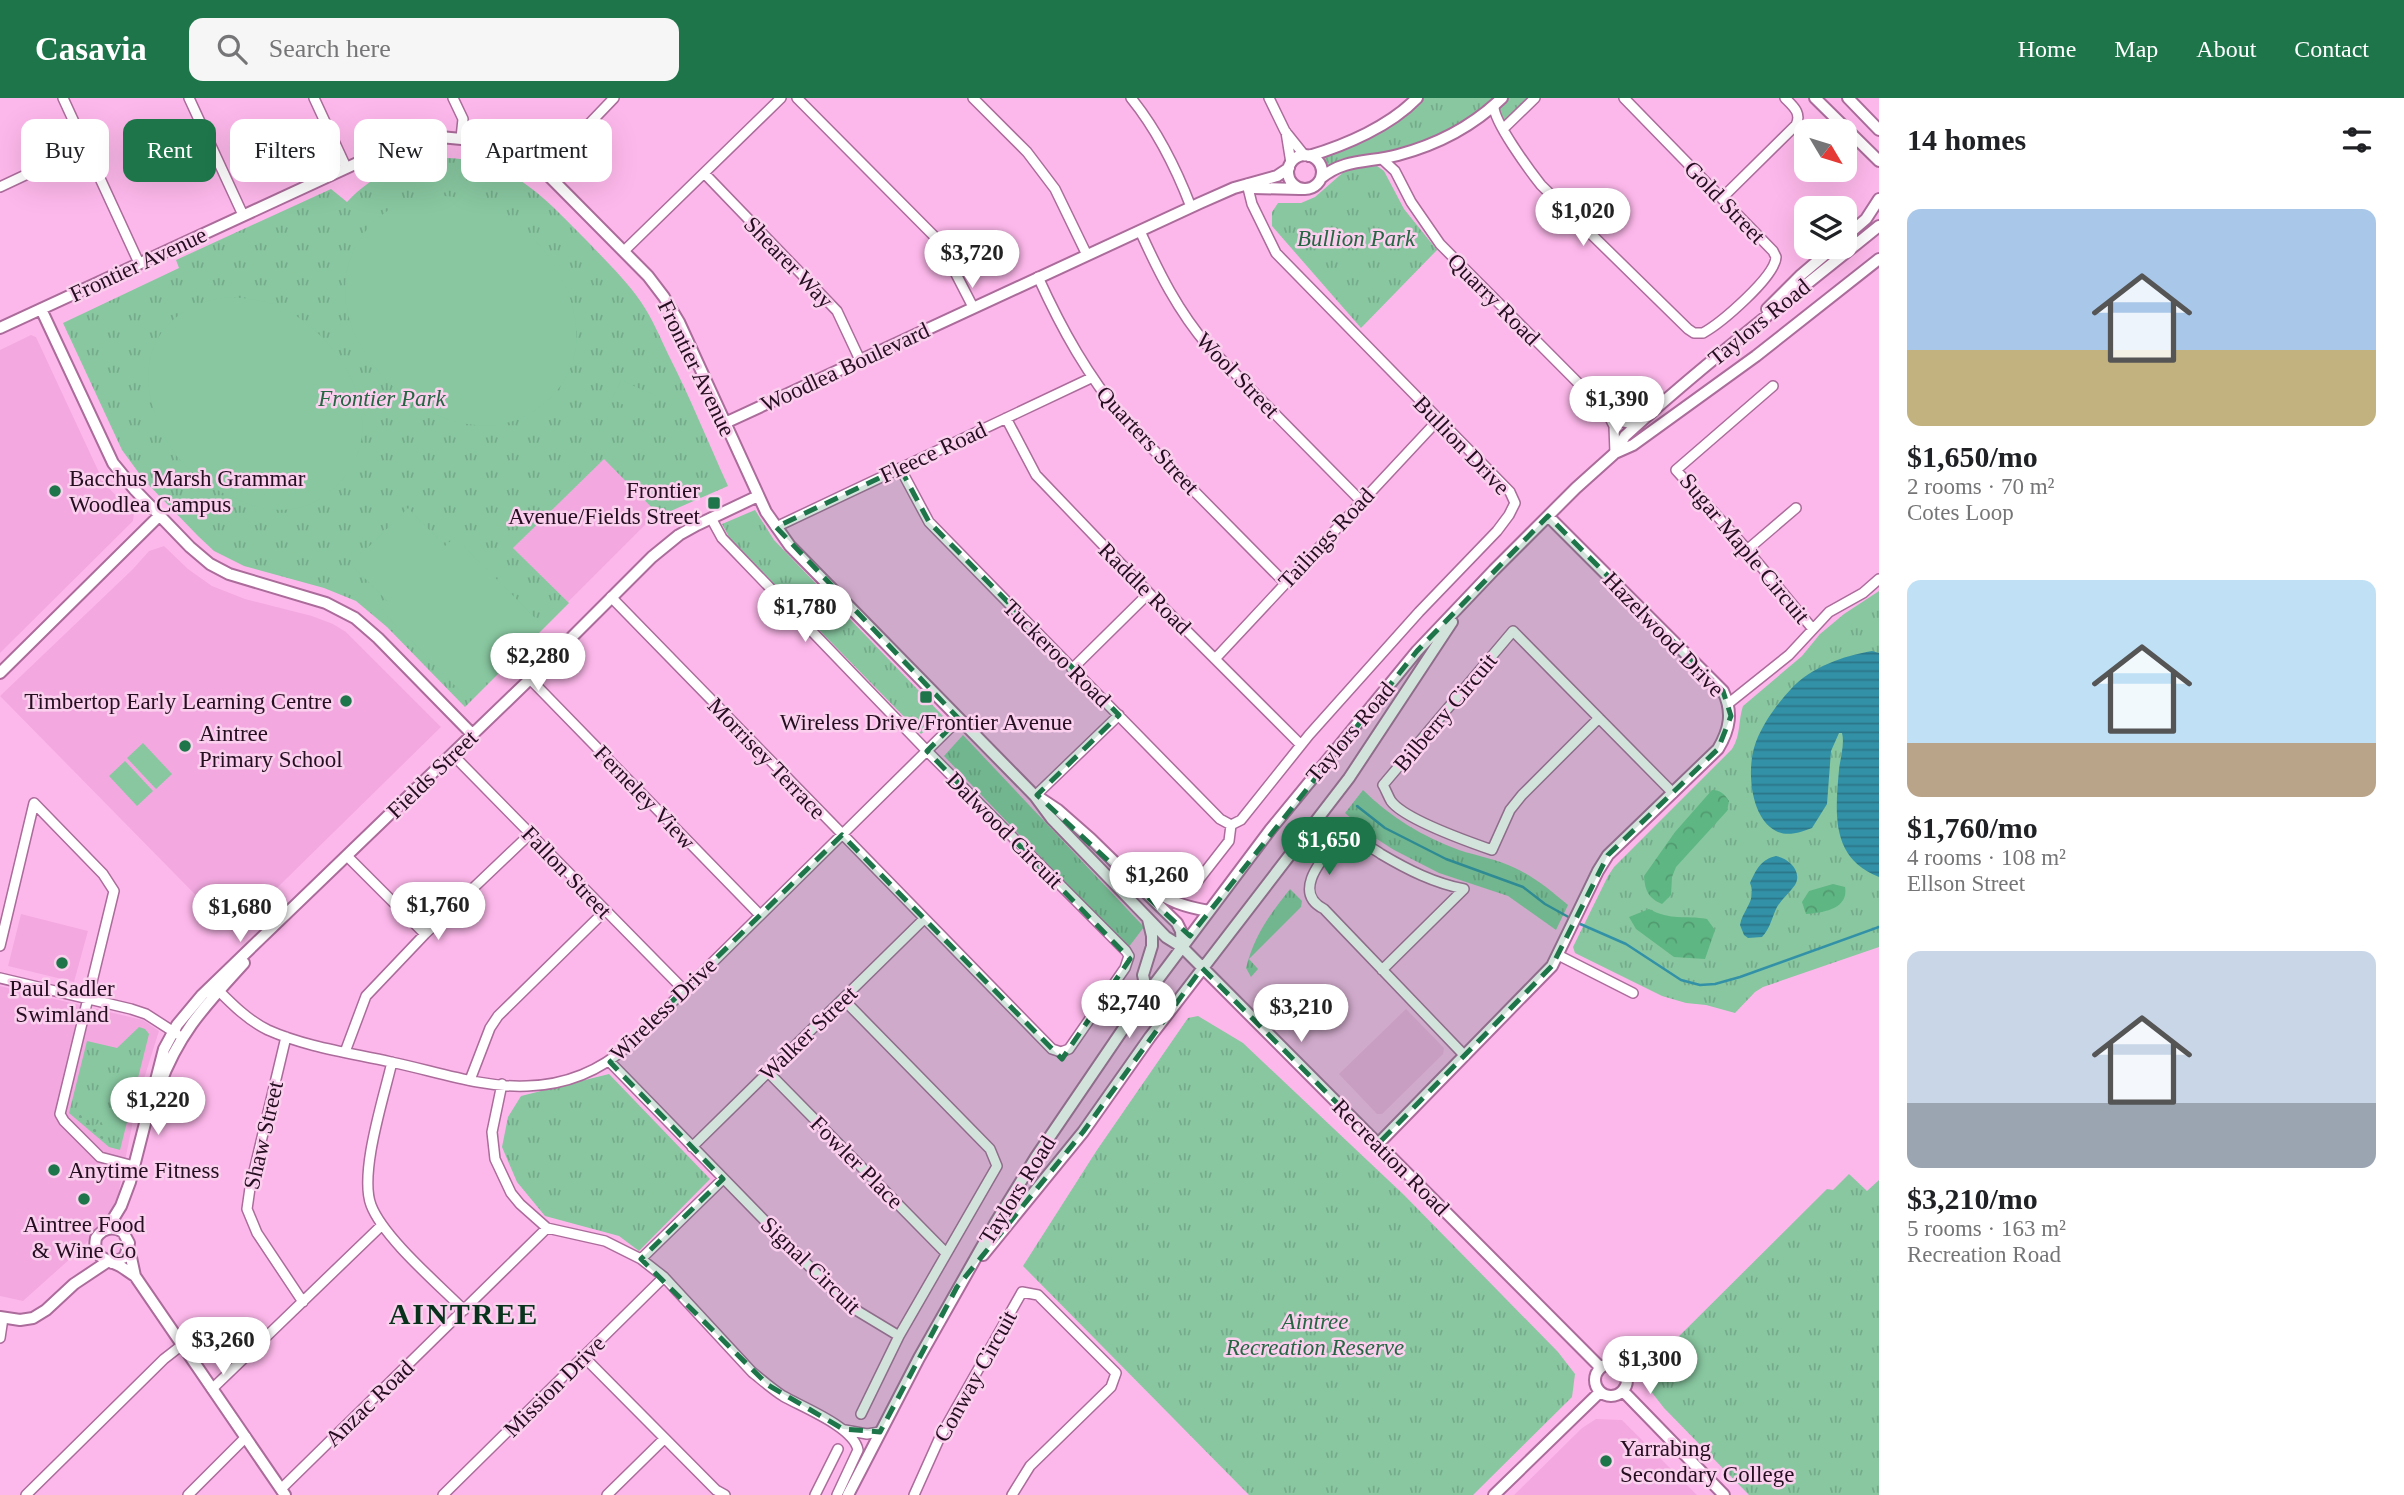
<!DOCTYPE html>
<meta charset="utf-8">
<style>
:root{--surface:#fff;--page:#f6f6f6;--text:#202124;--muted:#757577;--accent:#1e7549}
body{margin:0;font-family:"Times New Roman",serif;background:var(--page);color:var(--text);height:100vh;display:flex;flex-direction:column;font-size:26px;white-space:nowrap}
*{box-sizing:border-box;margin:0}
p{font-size:23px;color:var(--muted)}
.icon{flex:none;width:38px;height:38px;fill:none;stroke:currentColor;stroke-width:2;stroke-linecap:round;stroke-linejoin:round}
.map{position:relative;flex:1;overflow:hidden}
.drawer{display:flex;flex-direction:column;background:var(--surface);width:525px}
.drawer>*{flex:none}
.hud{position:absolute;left:21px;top:21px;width:665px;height:63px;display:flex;gap:14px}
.needle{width:46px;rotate:128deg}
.buttons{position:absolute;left:1794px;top:21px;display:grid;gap:14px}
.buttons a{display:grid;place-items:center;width:63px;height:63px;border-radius:14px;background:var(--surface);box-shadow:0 7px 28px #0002;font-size:35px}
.price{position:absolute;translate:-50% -60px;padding:0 16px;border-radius:24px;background:#fff;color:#222;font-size:23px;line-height:46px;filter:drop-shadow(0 2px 4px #0008)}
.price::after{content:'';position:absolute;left:50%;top:42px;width:21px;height:16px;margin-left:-10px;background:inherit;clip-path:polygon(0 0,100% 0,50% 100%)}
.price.active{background:var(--accent);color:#fff}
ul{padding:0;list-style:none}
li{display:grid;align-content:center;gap:14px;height:371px;padding:0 28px}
li span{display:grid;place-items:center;height:217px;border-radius:14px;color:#555}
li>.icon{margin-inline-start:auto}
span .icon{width:126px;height:126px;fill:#fffc;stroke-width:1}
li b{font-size:30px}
h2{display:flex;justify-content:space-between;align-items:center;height:84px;padding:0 28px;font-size:30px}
.pill{padding:0 24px;border-radius:14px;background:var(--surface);box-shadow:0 7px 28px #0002;font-size:24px;line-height:63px}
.pill.active{background:var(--accent);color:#fff}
header{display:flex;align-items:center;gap:42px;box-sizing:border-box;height:98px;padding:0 35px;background:var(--accent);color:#fff}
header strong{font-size:33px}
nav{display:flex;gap:38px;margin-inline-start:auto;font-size:24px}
.search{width:490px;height:63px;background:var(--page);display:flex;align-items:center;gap:18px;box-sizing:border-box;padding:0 24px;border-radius:14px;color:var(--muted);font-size:26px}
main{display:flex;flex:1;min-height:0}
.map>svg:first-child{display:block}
</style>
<header>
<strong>Casavia</strong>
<div class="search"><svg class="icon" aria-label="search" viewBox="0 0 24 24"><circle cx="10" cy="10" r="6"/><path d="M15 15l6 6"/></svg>Search here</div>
<nav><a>Home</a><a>Map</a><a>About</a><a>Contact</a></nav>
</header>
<main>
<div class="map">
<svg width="1879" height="1397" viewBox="0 0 1879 1397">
<defs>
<pattern id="grass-tufts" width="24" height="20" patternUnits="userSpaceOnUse" patternTransform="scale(1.75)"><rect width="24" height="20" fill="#88c7a0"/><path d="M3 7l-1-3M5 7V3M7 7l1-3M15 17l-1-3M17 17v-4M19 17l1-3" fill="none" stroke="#75aa8a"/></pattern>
<pattern id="forest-crowns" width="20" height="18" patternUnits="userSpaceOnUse" patternTransform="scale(1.75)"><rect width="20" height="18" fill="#5eb683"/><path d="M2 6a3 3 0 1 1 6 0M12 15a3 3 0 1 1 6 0" fill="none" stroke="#529b71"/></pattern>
<pattern id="garden-dots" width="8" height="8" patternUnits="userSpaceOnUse" patternTransform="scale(1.75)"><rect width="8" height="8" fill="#88c7a0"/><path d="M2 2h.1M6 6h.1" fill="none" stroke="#75aa8a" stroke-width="1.8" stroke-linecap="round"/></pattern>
<pattern id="water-rules" width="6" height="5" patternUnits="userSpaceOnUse" patternTransform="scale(1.75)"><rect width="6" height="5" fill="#3391a7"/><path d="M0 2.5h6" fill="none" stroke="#2b7588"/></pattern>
</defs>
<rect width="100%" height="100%" fill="#fdb8eb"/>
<path fill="#f3a9e0" d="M31,237L36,239L104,385L134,416L133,423L0,555V252Z
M604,360L657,415L568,504L513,450Z
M164,448L188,471L212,488L245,501L312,518L333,526L346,534L441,629L232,834L0,598L133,471L149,453Z
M21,816L88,833L74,884L8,868Z
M0,888L143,922L159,933L137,1003L118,1098L105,1123L80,1152L23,1203L0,1198Z
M1406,911L1444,950L1443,956L1382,1016H1377L1339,976Z
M1596,1321L1622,1322L1697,1397H1514L1582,1330Z"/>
<path fill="url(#grass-tufts)" d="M1423,0H1496L1464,26L1431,41L1387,54L1341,61L1328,69L1324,59L1412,12Z
M1507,0H1529L1504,24L1497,10Z
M441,60C510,59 543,99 588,144C606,163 626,182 641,204C652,220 660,239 668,256C690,299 708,344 728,388L673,412L662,420L604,361L513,450L569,505L465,609L387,529L356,503L324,490L244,468L214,453L198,438L144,382L122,352L63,225L179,170L176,162L331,91L347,104C373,76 403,64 441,60Z
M1377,68L1384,73L1404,111L1437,152L1361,230L1272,128V114L1278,105H1301L1315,99L1347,71Z
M755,412L774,442L943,618L921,636L730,441L722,426Z
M1879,493V849L1763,889L1755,894L1735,915L1706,907L1686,905L1662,898L1575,855L1573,849L1608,778L1614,769L1732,651C1741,637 1738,623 1743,608L1802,558L1820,536L1844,516Z
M963,637L1144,829L1128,850L944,658Z
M1363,692C1389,718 1423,739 1459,752C1477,758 1497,761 1515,770C1535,779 1551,793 1568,807L1556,832L1508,798L1439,775L1394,752L1369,736L1345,715Z
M1290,791L1302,803L1301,809L1249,861L1258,871L1251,879L1246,870C1255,836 1269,818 1290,791Z
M1198,918L1243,945L1404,1097L1558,1254L1575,1276L1572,1299L1473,1397H1249L1023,1168L1097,1052L1188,920Z
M139,929L145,931L149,936L120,1052L109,1049L69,1015L87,943L117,950Z
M609,976L710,1081L639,1153L619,1138L545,1118L517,1084L502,1049L508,1019L521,998Z
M1849,1076L1867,1093L1879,1082V1397H1749L1664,1310L1646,1287L1647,1270L1827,1091L1833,1092Z"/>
<path fill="url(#forest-crowns)" d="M1712,692C1721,692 1724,696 1729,703L1727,713L1676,769L1672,779L1671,797L1662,806C1648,800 1645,792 1644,778L1675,734Z
M1833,786L1845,789C1849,811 1823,815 1806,816L1802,804L1809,793Z
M1649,811C1671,823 1685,817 1707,821L1715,832L1705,861L1674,859L1636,831L1629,819Z"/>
<path fill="url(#garden-dots)" d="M80,1011C80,1020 86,1025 93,1029L101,1023L106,1035L103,1042L75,1018Z"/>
<path fill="#88c7a0" d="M432,97C462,98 492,106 516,125C565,161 602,244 554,296C465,394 290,241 362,138C380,113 402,102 432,97Z
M228,199C247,200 268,202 285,211C355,249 401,350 318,402C297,415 268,414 246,405C221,396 199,383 180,362C170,351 163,336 157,321C132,259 162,207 228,199Z
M621,282L658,299L648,319L612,301Z
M408,410L445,448L455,439L541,526L467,600L382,513L389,505L351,466Z
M143,645L172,676L156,691L127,660Z
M125,663L153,693L137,708L109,678Z"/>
<path fill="url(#water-rules)" d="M1872,553L1879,555V779C1831,760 1835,717 1839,672C1840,661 1845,646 1842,635H1839L1831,653L1827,706L1812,730C1801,734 1788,739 1776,733C1751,720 1747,675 1754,650C1760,629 1776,607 1791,591C1811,569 1843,558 1872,553Z
M1776,758C1788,760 1803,773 1795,787C1790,794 1782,801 1777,809C1772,819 1770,831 1762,839L1748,840L1744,837L1740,827C1743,811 1757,803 1750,785C1756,772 1761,761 1776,758Z"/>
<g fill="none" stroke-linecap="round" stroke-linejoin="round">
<path stroke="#3391a7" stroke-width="2.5" d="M1357,708L1385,730L1446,761L1523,789L1545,806L1572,821
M1578,825L1626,846L1681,882L1700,887L1715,886L1740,879L1879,829"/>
<defs>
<path id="minor" d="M63,0L139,165
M189,0L243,117
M314,0L346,69
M453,0L463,21L461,40
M797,0L939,143L973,209
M973,0L1027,54L1055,91L1087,157
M1131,0C1157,32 1176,70 1191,109
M1269,0L1285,33L1305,58
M1494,8C1493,23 1530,73 1541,87L1688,231L1694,235H1703C1721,225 1775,179 1776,159L1773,153L1624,0
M1503,31L1535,0
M1286,34L1291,65
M1382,61L1395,73L1411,104L1440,146L1609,316L1620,323L1637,327
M544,73L614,0
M705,76L837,213L860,262
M0,89L85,49
M1722,100L1796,27C1802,15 1793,8 1785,0
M1140,133C1159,175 1178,213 1208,248L1361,403
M624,153L781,0
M1038,179C1063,234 1087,276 1125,323L1285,485
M1773,288L1676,372L1744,448L1812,530
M1609,318L1614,328L1615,355
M1006,320L1036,377L1149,495L1301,647
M900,370L929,424L1220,721L1231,727
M776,429L1091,280
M1747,452L1796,410
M611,499L1052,951L1061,954L1069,951L1125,870L1129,858L1126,853L927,653L722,440L711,420
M1215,561L1439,321
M1072,571L1149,495
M530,581L760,817
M1729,605L1789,557L1829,514L1863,495L1879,481
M1599,620L1522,697L1510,712L1492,752C1469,744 1404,721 1391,703C1388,698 1386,692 1383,687L1513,533L1673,695
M452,656L684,892
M1035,698L1119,617
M1231,727L1241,722L1309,637L1419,514L1497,433L1509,417L1515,405L1510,394L1276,155L1252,106L1247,86
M347,758L425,836
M1197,784L1229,743L1231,727
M0,848L34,705L103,776L114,793L60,1016L64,1023L100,1059L134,1068
M1558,857L1633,895
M1382,872L1464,791C1434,785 1408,772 1381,756C1367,747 1358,740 1341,737C1327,756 1289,793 1324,811L1465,958
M0,880L131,911L146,916L177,936
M214,888C230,904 247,922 268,932C306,949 351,955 391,964C435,973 482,990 527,988C566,987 600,973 629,947L959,621
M286,939L250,1090L247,1111L257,1135L303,1204
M345,954L366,898L425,836L530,736
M392,964C384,999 359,1075 371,1107C383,1139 438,1186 464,1212
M610,964L846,1206L899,1238L997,1068L990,1051L843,901
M768,974L946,1155
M470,982L490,930L498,918L605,813
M502,986L492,1034L495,1061L511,1095L520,1106L547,1130L605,1143L641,1161L664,1179L752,1274C762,1282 772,1291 783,1298C802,1309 854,1329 858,1352L837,1397
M692,1049L924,821
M641,1161L723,1081
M0,1240L3,1220
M584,1259L716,1392L725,1397
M212,1291L381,1128
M861,1316L899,1238
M845,1332L867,1336L880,1334
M281,1391L547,1130
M26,1397L164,1261L182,1247
M188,1397L246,1339
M443,1397L664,1179
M607,1397L664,1341
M815,1397L838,1351
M914,1397L940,1339L1022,1194L1038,1197L1116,1275L1111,1289L1030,1368L1012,1397"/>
<path id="tertiary" d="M1815,0L1879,63
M1848,0L1879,32
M1288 74a17 17 0 1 1 34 0a17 17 0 1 1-34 0Z
M1309,58C1346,47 1390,28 1417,0
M1321,80C1345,60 1369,65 1398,57C1436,47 1473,28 1502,0
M1253,90L1300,91
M1844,140L1866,121L1879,101
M41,211L113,365L135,392L190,449L210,466L229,476L326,505L355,520L378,540L472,636
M1767,211L1801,177L1834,149
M0,230L368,60L408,45L440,39L483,43L512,54L544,73L648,178L664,199L679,224L766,414L790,448L1035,698L1052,721L1166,839L1182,849L1600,1269
M725,325L1200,105L1234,90L1277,78L1289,70
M1615,355L1633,347L1756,258L1879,161
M0,575L159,418
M1040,700L1058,712L1091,741L1177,825L1181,833L1182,849
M1148,789C1168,803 1185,809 1209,813
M1147,896L1143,877L1152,848V838L1148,821
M159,989C179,934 206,907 244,865
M1378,1046L1552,868L1598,773L1608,757L1718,651C1730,631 1733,614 1723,593L1548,418
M107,1131L121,1108L130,1084L164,951L177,927L202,897L530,581L652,459L679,437L697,427L758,398
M129,1150L135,1178L285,1397
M983,1157L1083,1034L1150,939L1349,680L1452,524
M112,1165L125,1159L129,1145L123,1134C113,1128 103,1130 96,1140C92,1160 106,1161 120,1168C125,1171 130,1175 135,1178
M0,1219L20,1222L33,1220L46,1212L74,1186L107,1164
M1595 1282a16 16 0 1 1 32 0a16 16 0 1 1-32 0Z
M1623,1271L1648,1246
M1623,1293L1724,1397
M848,1397L919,1260L996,1124L1036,1059L1147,896L1270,732L1417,553L1494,472L1576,390L1615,355L1625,338C1706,264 1794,197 1879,128
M1494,1397L1600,1294"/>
</defs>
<use href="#minor" stroke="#ab6c9b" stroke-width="12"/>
<use href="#tertiary" stroke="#ab6c9b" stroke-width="14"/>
<use href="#minor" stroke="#fff" stroke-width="9"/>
<use href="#tertiary" stroke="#fff" stroke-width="10"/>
</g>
<path fill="#1e7549" fill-opacity="0.2" stroke="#1e7549" stroke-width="5" stroke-dasharray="14 9" stroke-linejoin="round" d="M900,370L929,424L1119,617L1037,697L1190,838L1417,553L1548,418L1723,593L1731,618L1718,651L1608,757L1552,868L1378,1046L1202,870L1083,1034L957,1189L880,1334L843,1331L768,1287L641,1161L723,1081L610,964L842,737L1062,961L1130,861L927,653L959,621L776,429Z"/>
<g fill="#1e7549" stroke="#fad0ee" stroke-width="2.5">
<circle cx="55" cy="393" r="7"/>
<rect x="707" y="398" width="14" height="14" rx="3.5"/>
<rect x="919" y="592" width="14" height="14" rx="3.5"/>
<circle cx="346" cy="603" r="7"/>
<circle cx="185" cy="648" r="7"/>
<circle cx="62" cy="865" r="7"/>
<circle cx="54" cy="1072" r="7"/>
<circle cx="84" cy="1101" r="7"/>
<circle cx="1606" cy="1363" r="7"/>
</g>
<g text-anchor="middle" stroke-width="5" stroke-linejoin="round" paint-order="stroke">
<g font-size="23" fill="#260e21" stroke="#fad0ee">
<text transform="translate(1725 104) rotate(46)" y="8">Gold Street</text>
<text transform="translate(789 164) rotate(46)" y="8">Shearer Way</text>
<text transform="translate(138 166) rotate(-25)" y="8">Frontier Avenue</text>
<text transform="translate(1494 201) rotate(45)" y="8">Quarry Road</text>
<text transform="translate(1759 224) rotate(-39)" y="8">Taylors Road</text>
<text transform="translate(845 269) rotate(-25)" y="8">Woodlea Boulevard</text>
<text transform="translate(697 270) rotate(64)" y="8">Frontier Avenue</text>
<text transform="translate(1238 277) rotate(46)" y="8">Wool Street</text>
<text transform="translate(1148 342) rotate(47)" y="8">Quarters Street</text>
<text transform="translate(1462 347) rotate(46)" y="8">Bullion Drive</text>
<text transform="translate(933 354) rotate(-25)" y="8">Fleece Road</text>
<text transform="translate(1326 440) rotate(-47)" y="8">Tailings Road</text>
<text transform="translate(1745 450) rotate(50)" y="8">Sugar Maple Circuit</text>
<text transform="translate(1145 490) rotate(45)" y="8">Raddle Road</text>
<text transform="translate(1664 536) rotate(46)" y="8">Hazelwood Drive</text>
<text transform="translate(1057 555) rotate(45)" y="8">Tuckeroo Road</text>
<text transform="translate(1445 614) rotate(-50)" y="8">Bilberry Circuit</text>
<text transform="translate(1350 634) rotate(-50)" y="8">Taylors Road</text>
<text transform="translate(767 660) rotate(46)" y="8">Morrisey Terrace</text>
<text transform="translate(432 676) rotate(-44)" y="8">Fields Street</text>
<text transform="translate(645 699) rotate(46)" y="8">Ferneley View</text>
<text transform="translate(1005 732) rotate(45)" y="8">Dalwood Circuit</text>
<text transform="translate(567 774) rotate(46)" y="8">Fallon Street</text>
<text transform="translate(663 911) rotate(-44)" y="8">Wireless Drive</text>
<text transform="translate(808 935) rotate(-44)" y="8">Walker Street</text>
<text transform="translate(263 1037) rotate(-77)" y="8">Shaw Street</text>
<text transform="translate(1391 1059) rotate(45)" y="8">Recreation Road</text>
<text transform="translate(857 1064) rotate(45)" y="8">Fowler Place</text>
<text transform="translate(1017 1092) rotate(-58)" y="8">Taylors Road</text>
<text transform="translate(811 1167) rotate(44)" y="8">Signal Circuit</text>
<text transform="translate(975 1278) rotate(-61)" y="8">Conway Circuit</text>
<text transform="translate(554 1288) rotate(-45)" y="8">Mission Drive</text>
<text transform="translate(369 1305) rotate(-44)" y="8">Anzac Road</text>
</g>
<g font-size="23" font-style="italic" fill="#266542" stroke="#fad0ee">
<text x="1356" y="148">Bullion Park</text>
<text x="382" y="308">Frontier Park</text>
<text x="1315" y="1231">Aintree<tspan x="1315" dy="26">Recreation Reserve</tspan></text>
</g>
<g font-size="23" fill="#260e21" stroke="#fad0ee" text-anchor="start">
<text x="69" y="388">Bacchus Marsh Grammar<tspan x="69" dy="26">Woodlea Campus</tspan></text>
<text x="700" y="400" text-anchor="end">Frontier<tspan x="700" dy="26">Avenue/Fields Street</tspan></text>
<text x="332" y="611" text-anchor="end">Timbertop Early Learning Centre</text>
<text x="926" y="632" text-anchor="middle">Wireless Drive/Frontier Avenue</text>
<text x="199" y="643">Aintree<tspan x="199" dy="26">Primary School</tspan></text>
<text x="62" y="898" text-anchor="middle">Paul Sadler<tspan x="62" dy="26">Swimland</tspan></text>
<text x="68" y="1080">Anytime Fitness</text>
<text x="84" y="1134" text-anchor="middle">Aintree Food<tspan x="84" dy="26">&amp; Wine Co</tspan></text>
<text x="1620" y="1358">Yarrabing<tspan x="1620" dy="26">Secondary College</tspan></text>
</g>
<g font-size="30" font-weight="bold" letter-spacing="2" fill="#08321c" stroke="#fad0ee">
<text x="464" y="1226">AINTREE</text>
</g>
</g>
</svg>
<div class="buttons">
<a><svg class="needle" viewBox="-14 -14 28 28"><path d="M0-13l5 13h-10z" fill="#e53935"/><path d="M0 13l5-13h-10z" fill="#757577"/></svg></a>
<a><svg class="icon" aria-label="layers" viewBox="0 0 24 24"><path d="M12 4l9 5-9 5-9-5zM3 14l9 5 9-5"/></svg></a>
</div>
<b class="price" style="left:1583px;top:150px">$1,020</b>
<b class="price" style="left:972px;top:192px">$3,720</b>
<b class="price" style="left:1617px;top:338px">$1,390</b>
<b class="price" style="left:805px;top:546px">$1,780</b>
<b class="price" style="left:538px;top:595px">$2,280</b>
<b class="price active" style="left:1329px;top:779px">$1,650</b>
<b class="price" style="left:1157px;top:814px">$1,260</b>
<b class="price" style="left:438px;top:844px">$1,760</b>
<b class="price" style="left:240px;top:846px">$1,680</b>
<b class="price" style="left:1129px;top:942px">$2,740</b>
<b class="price" style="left:1301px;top:946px">$3,210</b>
<b class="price" style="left:158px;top:1039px">$1,220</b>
<b class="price" style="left:223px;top:1279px">$3,260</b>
<b class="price" style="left:1650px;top:1298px">$1,300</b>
<div class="hud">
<a class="pill">Buy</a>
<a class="pill active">Rent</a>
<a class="pill">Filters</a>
<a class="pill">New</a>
<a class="pill">Apartment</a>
</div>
</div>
<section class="drawer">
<h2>14 homes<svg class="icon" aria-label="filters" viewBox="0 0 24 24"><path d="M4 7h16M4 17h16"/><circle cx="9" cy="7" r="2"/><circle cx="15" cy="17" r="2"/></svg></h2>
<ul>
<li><span style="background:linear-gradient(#a9c7e8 65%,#c2b280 0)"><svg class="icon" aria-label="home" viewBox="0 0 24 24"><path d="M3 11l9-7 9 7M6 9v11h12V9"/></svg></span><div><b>$1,650/mo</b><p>2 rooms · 70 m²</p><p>Cotes Loop</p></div></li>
<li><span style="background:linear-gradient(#bfe0f5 75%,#b9a48a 0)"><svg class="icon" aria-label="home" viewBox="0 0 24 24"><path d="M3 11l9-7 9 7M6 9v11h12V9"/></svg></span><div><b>$1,760/mo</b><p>4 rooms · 108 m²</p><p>Ellson Street</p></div></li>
<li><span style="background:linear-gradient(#c9d6e8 70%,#9aa5b1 0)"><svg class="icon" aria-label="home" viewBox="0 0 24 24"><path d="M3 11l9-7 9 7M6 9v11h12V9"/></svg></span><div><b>$3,210/mo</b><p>5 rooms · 163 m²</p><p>Recreation Road</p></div></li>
</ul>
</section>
</main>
